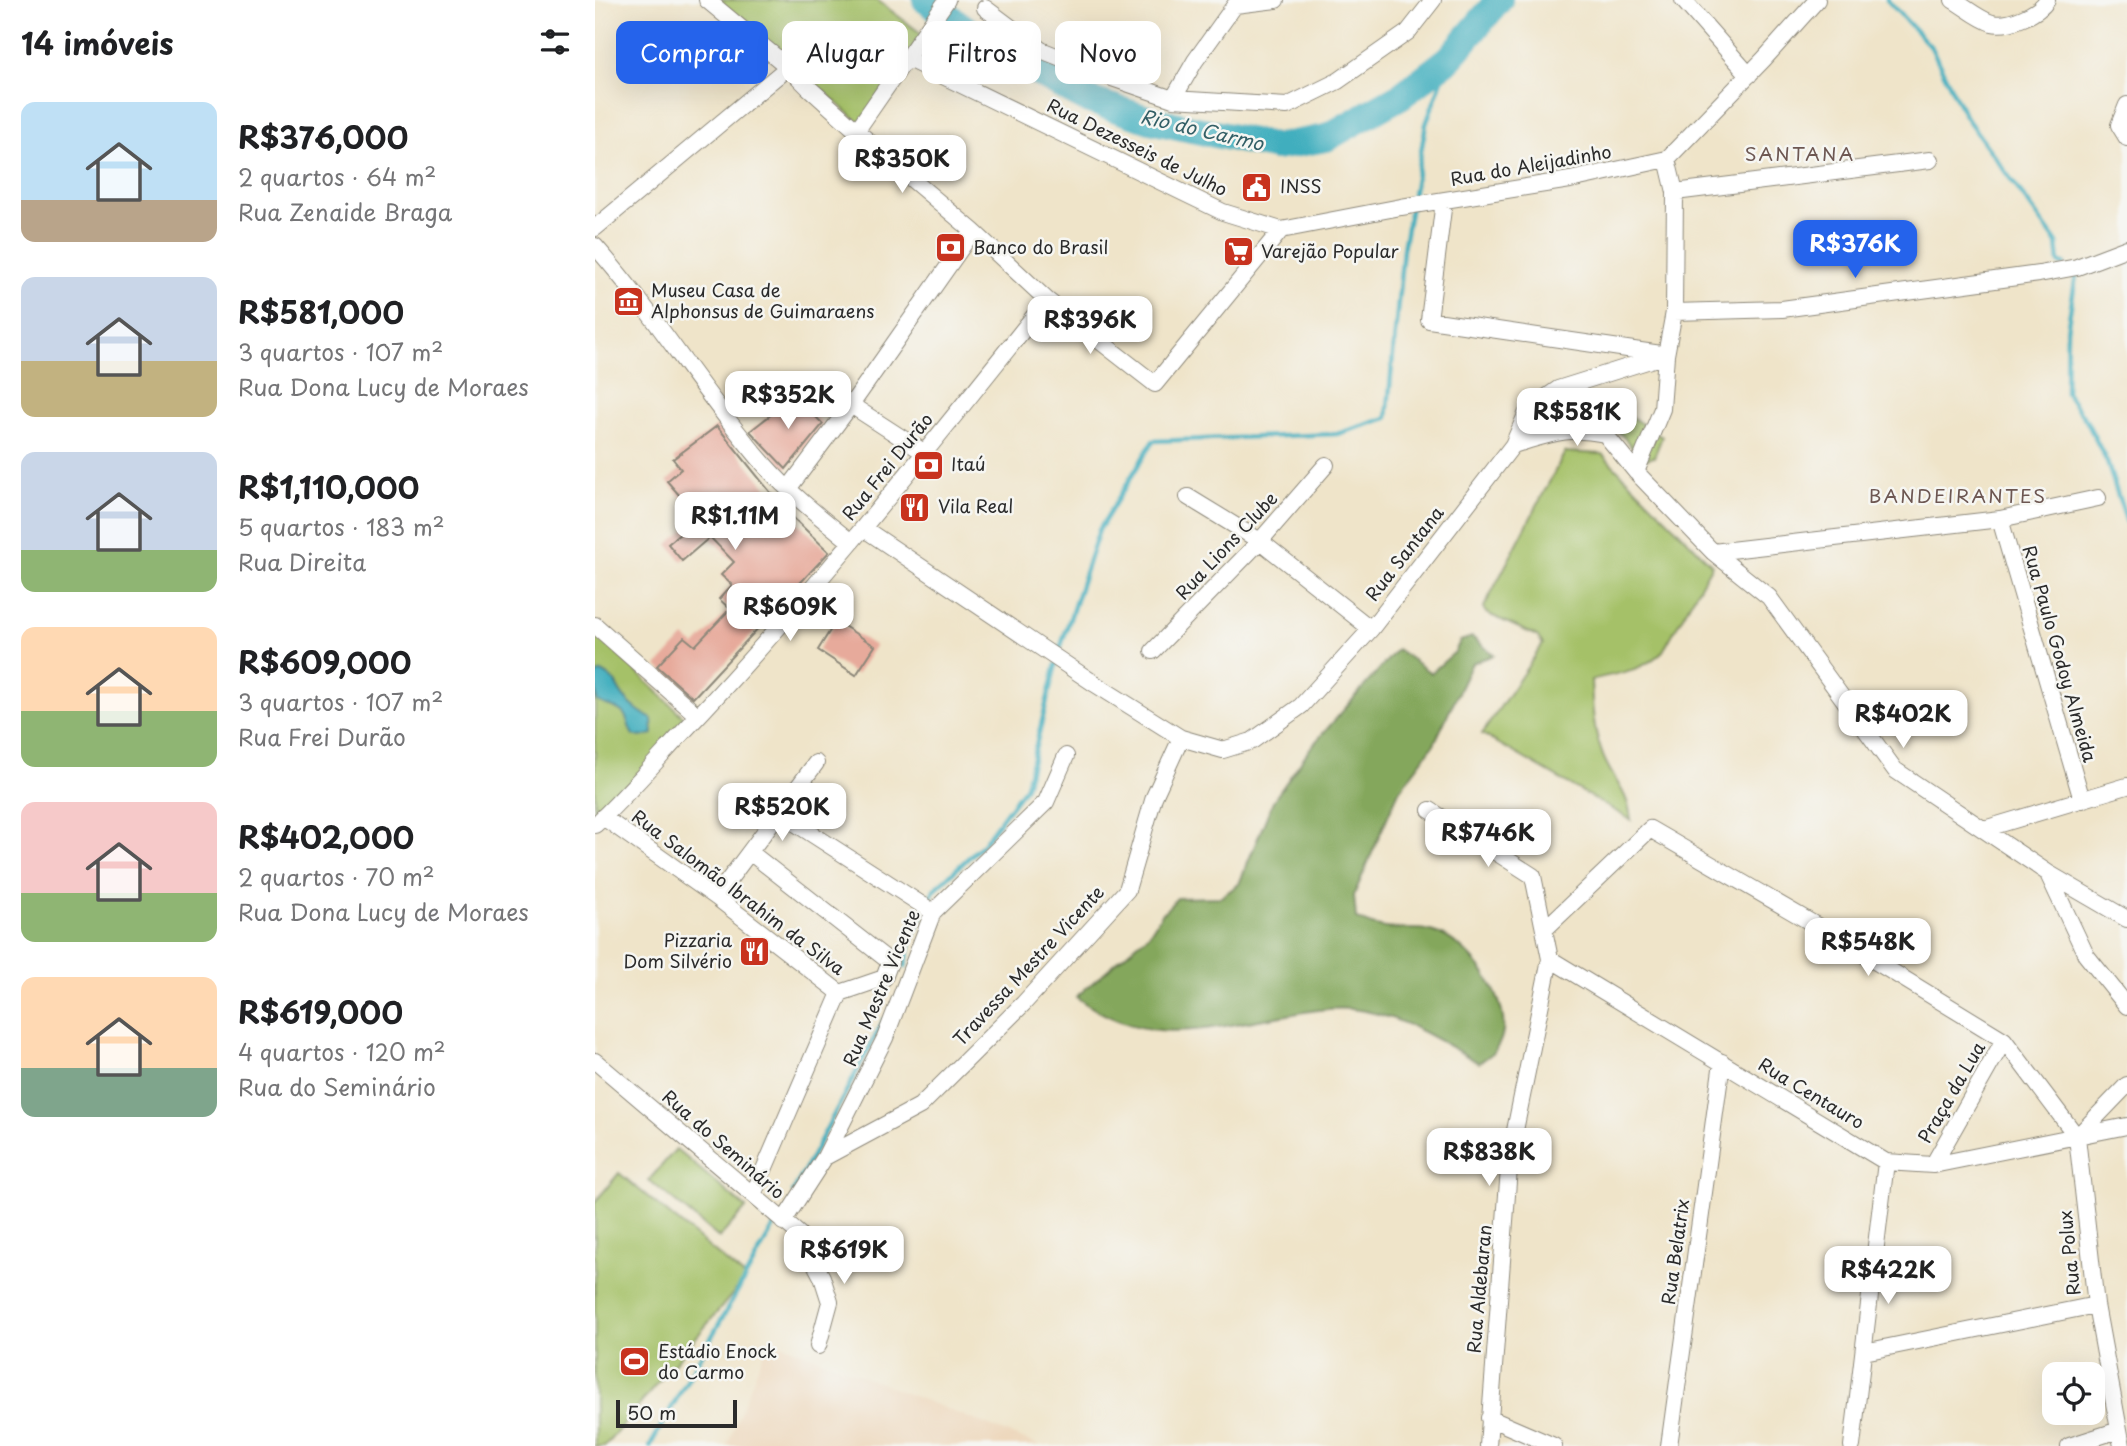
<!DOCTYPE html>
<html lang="pt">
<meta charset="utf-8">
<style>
:root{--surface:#fff;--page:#f6f6f6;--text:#202124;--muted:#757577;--accent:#2563eb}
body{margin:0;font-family:"Playpen Sans",sans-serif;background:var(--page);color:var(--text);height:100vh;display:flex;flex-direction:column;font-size:26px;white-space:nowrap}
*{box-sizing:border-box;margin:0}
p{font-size:23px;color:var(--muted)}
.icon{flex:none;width:38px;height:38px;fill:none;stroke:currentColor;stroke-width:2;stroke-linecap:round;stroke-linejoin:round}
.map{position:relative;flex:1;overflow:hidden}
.details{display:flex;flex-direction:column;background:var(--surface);width:595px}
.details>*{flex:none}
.top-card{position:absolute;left:21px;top:21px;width:665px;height:63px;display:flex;gap:14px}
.fabs{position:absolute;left:1447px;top:1362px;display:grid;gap:14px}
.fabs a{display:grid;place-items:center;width:63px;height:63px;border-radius:14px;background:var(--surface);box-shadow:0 7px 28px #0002;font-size:35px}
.scale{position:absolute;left:21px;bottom:18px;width:121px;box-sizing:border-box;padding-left:7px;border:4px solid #2b2b2b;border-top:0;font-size:19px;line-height:24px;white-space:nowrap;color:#2b2b2b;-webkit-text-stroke:5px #f6f6f2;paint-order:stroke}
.price{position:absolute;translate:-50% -60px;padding:0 16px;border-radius:14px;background:#fff;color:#222;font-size:23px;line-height:46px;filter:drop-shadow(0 2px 4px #0008)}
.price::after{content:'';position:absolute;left:50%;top:42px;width:21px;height:16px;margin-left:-10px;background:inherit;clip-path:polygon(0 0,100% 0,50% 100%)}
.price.selected{background:var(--accent);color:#fff}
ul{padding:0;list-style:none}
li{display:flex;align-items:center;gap:21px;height:175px;padding:0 21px}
li span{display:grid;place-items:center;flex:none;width:196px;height:140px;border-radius:14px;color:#555}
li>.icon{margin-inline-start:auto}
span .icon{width:84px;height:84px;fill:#fffc;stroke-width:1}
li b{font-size:30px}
h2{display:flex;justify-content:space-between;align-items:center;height:84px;padding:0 21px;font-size:30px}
.chip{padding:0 24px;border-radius:14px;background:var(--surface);box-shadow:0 7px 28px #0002;font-size:24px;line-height:63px}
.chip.selected{background:var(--accent);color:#fff}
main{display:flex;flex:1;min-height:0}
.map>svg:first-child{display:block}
</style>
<main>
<section class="details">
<h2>14 imóveis<svg class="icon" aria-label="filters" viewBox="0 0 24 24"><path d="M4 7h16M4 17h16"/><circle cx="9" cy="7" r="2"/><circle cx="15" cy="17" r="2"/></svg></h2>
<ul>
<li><span style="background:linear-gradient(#bfe0f5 70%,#b9a48a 0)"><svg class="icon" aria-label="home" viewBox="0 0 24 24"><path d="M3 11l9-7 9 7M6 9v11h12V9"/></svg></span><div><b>R$376,000</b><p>2 quartos · 64 m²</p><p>Rua Zenaide Braga</p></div></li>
<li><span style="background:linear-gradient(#c9d6e8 60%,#c2b280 0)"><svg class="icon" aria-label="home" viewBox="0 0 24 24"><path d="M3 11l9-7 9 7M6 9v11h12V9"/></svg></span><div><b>R$581,000</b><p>3 quartos · 107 m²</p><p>Rua Dona Lucy de Moraes</p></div></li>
<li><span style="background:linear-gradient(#c9d6e8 70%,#8fb573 0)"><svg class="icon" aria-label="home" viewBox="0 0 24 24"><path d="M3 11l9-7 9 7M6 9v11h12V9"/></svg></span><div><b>R$1,110,000</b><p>5 quartos · 183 m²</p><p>Rua Direita</p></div></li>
<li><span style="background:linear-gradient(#ffd9b3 60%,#8fb573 0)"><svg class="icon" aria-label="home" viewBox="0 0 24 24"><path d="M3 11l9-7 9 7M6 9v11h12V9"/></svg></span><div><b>R$609,000</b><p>3 quartos · 107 m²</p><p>Rua Frei Durão</p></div></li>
<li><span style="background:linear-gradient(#f6c9c9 65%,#8fb573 0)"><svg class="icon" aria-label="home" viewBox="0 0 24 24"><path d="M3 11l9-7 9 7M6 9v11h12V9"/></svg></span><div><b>R$402,000</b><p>2 quartos · 70 m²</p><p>Rua Dona Lucy de Moraes</p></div></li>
<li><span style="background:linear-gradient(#ffd9b3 65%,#7fa58c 0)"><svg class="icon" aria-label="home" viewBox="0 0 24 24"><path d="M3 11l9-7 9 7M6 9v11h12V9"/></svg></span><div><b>R$619,000</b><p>4 quartos · 120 m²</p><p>Rua do Seminário</p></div></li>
</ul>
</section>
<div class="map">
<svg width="1532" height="1446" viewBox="0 0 1532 1446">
<rect width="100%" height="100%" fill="#f6f6f2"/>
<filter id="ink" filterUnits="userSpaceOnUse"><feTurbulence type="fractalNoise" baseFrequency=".0143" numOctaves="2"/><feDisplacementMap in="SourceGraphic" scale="14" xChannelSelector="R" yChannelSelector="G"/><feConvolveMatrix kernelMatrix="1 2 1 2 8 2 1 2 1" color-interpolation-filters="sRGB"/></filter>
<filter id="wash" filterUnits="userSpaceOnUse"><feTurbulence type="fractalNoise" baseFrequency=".00686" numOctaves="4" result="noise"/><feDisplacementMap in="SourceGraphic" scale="28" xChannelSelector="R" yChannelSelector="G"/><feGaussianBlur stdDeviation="1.57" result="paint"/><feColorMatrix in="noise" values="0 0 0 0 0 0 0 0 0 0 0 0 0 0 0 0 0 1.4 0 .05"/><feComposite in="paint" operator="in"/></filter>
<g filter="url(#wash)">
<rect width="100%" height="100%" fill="#efe4c9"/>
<path fill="#edd7bb" d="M174,1339L445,1446H132Z"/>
<path fill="#a5c168" stroke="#68764a" stroke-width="2" d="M123,0H282L328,35L265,123Z
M1003,399C1030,407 1043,425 1067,437L1059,457L1045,461C1035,442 1020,421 996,420C987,420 983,422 974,419L975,410Z
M970,452L1007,454L1117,565L1068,651C1045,673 1025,672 996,680C997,704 998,727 1006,750C1014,777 1033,788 1036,820L887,734L948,644L942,636L891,613L889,607Z
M0,632L96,724L0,818Z
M81,1149L151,1208L124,1238L54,1180Z
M24,1173L151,1278L10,1446H0V1202Z"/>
<path fill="#84a75c" stroke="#586944" stroke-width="2" d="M877,637L899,655L877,663L839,744L804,791L795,811L759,895L761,918C767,921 774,925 781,926C804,933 820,924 845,934C879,948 927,1013 901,1049C898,1054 889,1059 884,1063C843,1040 805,1014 756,1009C733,1007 710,1012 687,1016C608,1029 552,1049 481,997L554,934L566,915L582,898L626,897L644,884L678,801L716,747L802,649L836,673L860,652L865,641Z"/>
<path fill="#40aebe" stroke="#366c74" stroke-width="2" d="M7,672C24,681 19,685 29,697C37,707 47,713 57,719L58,734L46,737L38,735C33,728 34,719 28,713C21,706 10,706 2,701L0,675Z"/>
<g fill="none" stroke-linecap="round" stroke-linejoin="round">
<path stroke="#40aebe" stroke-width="4.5" d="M1292,0L1336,47L1370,116L1462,243L1464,263L1469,264
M1482,270L1472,330L1471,393L1491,420L1512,462L1532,523
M463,655L504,530L558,441L742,434L792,418L808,249L831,124L855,58
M310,967L316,939L339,890L387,845L431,786L461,664
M198,1192L289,1020
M55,1446L182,1221"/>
<path stroke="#40aebe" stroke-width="28" d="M331,0L395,47L491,99L555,120L681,147L731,138L807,95L855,58L904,0"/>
</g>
<g id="blocks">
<path fill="#e7aa9b" d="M200,396L228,424L191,469L155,431Z
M122,426L188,508L234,552L98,698L62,666L89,637L100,646L135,609L124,599L137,585L126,575L139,562L115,537L87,561L73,544L104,518L72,481L86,469L78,459Z
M241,621L280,646L261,675L223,650Z"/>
</g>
</g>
<g filter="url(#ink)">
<use href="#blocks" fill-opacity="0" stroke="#8d887a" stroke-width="2"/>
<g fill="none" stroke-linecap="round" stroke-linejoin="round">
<defs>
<path id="minor" d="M112,0L193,67L213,87L294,160L378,231L452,300L560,384L686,230
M1088,0L1154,75
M1358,0C1370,7 1384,19 1397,23C1413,27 1444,14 1452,0
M390,8L446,50L514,77L578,99L692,106L743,81L813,32L838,0
M193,67L311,58L628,212L686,230L806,207L975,180L1072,159
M578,99L600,61L640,5L681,0
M1532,105L1524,125L1532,138
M262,130L352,0
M1072,159L1169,59L1222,0
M1080,192L1335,160
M849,201L834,320L1066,354
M0,228L193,67
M0,246C61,315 108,394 168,463C194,493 225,517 256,542
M1079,312L1187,309L1444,274L1482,267L1532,248
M256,405L330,453
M918,445C956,434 970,426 1010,434L1041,472L1118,552L1174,597L1300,770L1453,873L1532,919
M1041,472L1067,409L1071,355L1079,312L1080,192L1072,159
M193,489L256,405L378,231
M593,497L665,541L776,629
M1405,519L1487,800
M268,528L500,684L586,738L628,750L657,741L706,706L776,629L918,445L933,410L963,389L1071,355
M1118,552L1405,519L1503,498
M0,625L103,716
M558,651L665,541L731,465
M835,810L938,876L955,959L915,1155L893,1446
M186,814L338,912
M8,817L121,897L245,993L158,1195
M0,825C32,795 61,761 91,729C220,593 335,446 452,300
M1389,829L1532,786
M156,853L295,962L289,978L245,993
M1453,874L1491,955L1532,1006
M121,897L221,763
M949,930L1055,829L1229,930L1409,1040L1482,1137
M955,959L1291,1162L1338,1165L1532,1126
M0,1061L204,1234L227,1277L235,1302L223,1346
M1482,1137L1501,1305L1527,1446
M1482,1137L1532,1085
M230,1157L325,1106L428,1004L532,890L559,797L586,738
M1338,1165L1409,1040
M188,1222L230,1157L290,1038L338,912L451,802L471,756
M1269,1352L1501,1305
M894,1418L959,1446
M1074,1446L1127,1062
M1257,1446L1291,1162
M1474,1446L1524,1430"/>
</defs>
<use href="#minor" stroke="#8d887a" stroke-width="18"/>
<use href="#minor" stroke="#fff" stroke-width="16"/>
</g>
</g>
<defs>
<symbol id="civic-square" viewBox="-11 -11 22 22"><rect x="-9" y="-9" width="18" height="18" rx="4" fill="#c8321e" stroke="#f6f6f2"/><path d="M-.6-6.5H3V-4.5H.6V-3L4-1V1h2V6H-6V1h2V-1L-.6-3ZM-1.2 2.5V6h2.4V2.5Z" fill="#fff"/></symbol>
<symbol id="bank-square" viewBox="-11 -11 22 22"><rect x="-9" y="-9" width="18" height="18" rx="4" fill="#c8321e" stroke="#f6f6f2"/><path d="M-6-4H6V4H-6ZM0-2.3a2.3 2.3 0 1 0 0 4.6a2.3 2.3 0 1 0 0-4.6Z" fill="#fff"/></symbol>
<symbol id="supermarket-square" viewBox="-11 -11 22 22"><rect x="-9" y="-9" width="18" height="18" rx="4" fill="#c8321e" stroke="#f6f6f2"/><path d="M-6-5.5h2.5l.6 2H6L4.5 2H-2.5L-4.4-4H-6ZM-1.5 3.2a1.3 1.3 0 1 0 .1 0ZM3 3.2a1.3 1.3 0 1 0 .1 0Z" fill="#fff"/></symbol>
<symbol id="museum-square" viewBox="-11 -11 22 22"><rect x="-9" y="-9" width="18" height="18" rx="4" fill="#c8321e" stroke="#f6f6f2"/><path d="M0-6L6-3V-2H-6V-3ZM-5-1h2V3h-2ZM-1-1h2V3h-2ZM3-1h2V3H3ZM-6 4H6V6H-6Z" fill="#fff"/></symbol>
<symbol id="restaurant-square" viewBox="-11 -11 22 22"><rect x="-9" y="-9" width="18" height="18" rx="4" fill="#c8321e" stroke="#f6f6f2"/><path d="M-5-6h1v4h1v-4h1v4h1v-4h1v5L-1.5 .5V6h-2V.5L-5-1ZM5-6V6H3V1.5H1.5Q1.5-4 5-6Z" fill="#fff"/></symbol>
<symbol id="stadium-square" viewBox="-11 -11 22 22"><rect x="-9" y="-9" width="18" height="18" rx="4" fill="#c8321e" stroke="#f6f6f2"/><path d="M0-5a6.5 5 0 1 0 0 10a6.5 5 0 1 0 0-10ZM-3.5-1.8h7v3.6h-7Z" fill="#fff"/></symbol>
</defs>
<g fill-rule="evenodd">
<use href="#civic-square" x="644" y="170" width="35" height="35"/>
<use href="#bank-square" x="338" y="230" width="35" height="35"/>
<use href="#supermarket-square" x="626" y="234" width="35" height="35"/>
<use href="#museum-square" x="16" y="284" width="35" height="35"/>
<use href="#bank-square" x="316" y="448" width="35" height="35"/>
<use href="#restaurant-square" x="302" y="490" width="35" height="35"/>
<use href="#restaurant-square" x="142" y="934" width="35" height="35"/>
<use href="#stadium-square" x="22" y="1344" width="35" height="35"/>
</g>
<g text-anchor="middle" stroke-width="5" stroke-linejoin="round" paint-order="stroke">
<g font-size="18" fill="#2b2b2b" stroke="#f6f6f2">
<text transform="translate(542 148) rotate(26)" y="6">Rua Dezesseis de Julho</text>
<text transform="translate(936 166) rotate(-10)" y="6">Rua do Aleijadinho</text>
<text transform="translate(293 467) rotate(-51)" y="6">Rua Frei Durão</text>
<text transform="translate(632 546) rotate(-47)" y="6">Rua Lions Clube</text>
<text transform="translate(810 554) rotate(-52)" y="6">Rua Santana</text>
<text transform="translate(1464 654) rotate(74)" y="6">Rua Paulo Godoy Almeida</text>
<text transform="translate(143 893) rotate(37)" y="6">Rua Salomão Ibrahim da Silva</text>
<text transform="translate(434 966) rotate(-47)" y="6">Travessa Mestre Vicente</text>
<text transform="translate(287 988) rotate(-67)" y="6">Rua Mestre Vicente</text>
<text transform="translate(1357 1093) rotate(-60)" y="6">Praça da Lua</text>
<text transform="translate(1216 1094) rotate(31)" y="6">Rua Centauro</text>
<text transform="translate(128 1145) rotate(41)" y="6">Rua do Seminário</text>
<text transform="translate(1081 1252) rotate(-82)" y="6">Rua Belatrix</text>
<text transform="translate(1475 1253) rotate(-96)" y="6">Rua Polux</text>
<text transform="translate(885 1289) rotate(-85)" y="6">Rua Aldebaran</text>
</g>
<g font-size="18" fill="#2b2b2b" stroke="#f6f6f2" text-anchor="start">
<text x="685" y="193">INSS</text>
<text x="378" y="254">Banco do Brasil</text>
<text x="666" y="258">Varejão Popular</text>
<text x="56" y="297">Museu Casa de<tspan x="56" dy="21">Alphonsus de Guimaraens</tspan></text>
<text x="356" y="471">Itaú</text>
<text x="343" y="513">Vila Real</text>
<text x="137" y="947" text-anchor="end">Pizzaria<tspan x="137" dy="21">Dom Silvério</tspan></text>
<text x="63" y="1358">Estádio Enock<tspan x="63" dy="21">do Carmo</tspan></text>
</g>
<g font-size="19" font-style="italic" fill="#335f66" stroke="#f6f6f2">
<text transform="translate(607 130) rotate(13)" y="7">Rio do Carmo</text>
</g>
<g font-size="19" letter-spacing="2" fill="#6d5752" stroke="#f6f6f2">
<text x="1205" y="161">SANTANA</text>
<text x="1363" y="503">BANDEIRANTES</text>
</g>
</g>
</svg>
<div class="fabs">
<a><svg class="icon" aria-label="locate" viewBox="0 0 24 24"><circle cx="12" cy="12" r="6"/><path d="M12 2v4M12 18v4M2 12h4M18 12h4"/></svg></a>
</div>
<div class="scale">50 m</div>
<b class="price" style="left:307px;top:195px">R$350K</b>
<b class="price selected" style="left:1260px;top:280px">R$376K</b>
<b class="price" style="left:495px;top:356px">R$396K</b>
<b class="price" style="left:193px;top:431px">R$352K</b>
<b class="price" style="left:982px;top:448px">R$581K</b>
<b class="price" style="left:140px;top:552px">R$1.11M</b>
<b class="price" style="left:195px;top:643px">R$609K</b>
<b class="price" style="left:1308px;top:750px">R$402K</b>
<b class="price" style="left:187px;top:843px">R$520K</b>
<b class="price" style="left:893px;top:869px">R$746K</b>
<b class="price" style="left:1273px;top:978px">R$548K</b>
<b class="price" style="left:894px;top:1188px">R$838K</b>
<b class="price" style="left:249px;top:1286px">R$619K</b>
<b class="price" style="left:1293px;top:1306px">R$422K</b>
<div class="top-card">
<a class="chip selected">Comprar</a>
<a class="chip">Alugar</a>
<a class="chip">Filtros</a>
<a class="chip">Novo</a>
</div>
</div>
</main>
